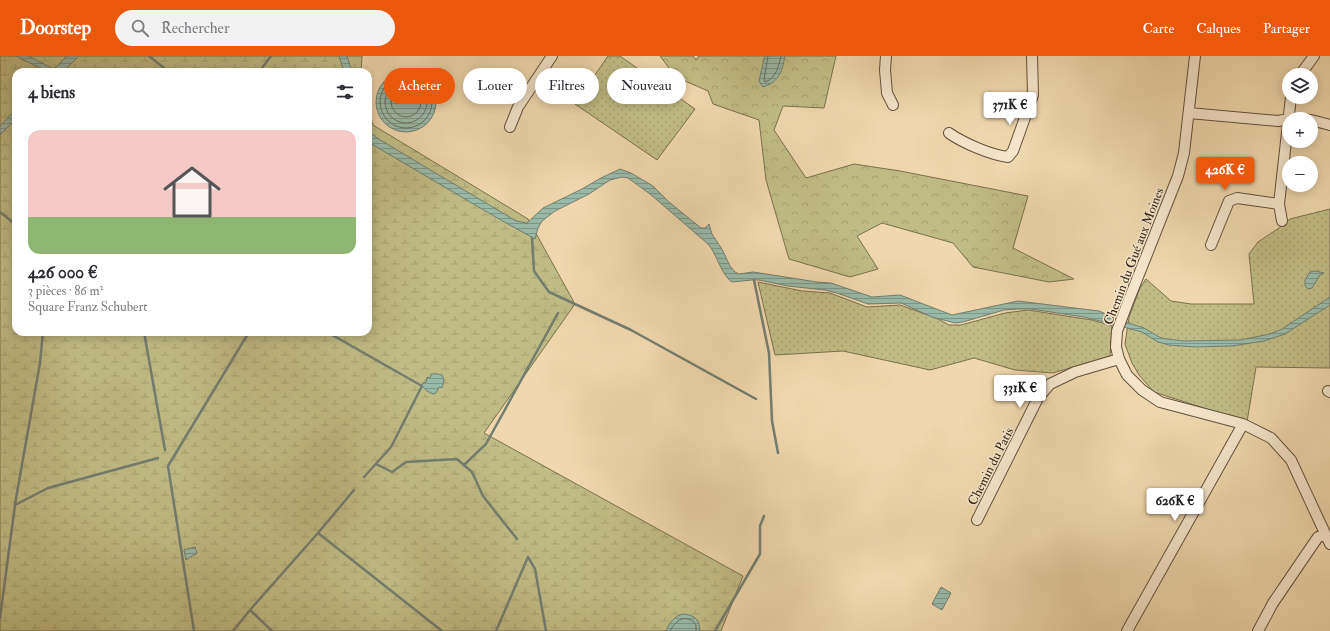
<!DOCTYPE html>
<html lang="fr">
<meta charset="utf-8">
<style>
:root{--surface:#fff;--page:#f2f2f3;--text:#2b2b33;--muted:#7c7c81;--line:#e1e1e2;--accent:#ea580c}
body{margin:0;font-family:"IM FELL Double Pica",serif;background:var(--page);color:var(--text);height:100vh;display:flex;flex-direction:column;font-size:15px;white-space:nowrap}
*{box-sizing:border-box;margin:0}
p{font-size:13px;color:var(--muted)}
.icon{flex:none;width:22px;height:22px;fill:none;stroke:currentColor;stroke-width:2;stroke-linecap:round;stroke-linejoin:round}
.map{position:relative;flex:1;overflow:hidden}
.panel{position:absolute;left:12px;top:12px;width:360px;height:268px;display:flex;flex-direction:column;background:var(--surface);border-radius:12px;box-shadow:0 2px 10px #0003}
.panel>*{flex:none}
.top-card{position:absolute;left:384px;top:12px;width:380px;height:36px;display:flex;gap:8px}
.fabs{position:absolute;left:1282px;top:12px;display:grid;gap:8px}
.fabs a{display:grid;place-items:center;width:36px;height:36px;border-radius:50%;background:var(--surface);box-shadow:0 2px 10px #0003;font-size:20px}
.price{position:absolute;translate:-50% -34px;padding:0 9px;border-radius:4px;background:#fff;color:#222;font-size:13px;line-height:26px;filter:drop-shadow(0 1px 2px #0008)}
.price::after{content:'';position:absolute;left:50%;top:24px;width:12px;height:9px;margin-left:-6px;background:inherit;clip-path:polygon(0 0,100% 0,50% 100%)}
.price.active{background:var(--accent);color:#fff}
ul{padding:0;list-style:none}
li{display:grid;align-content:center;gap:8px;height:212px;padding:0 16px}
li+li{border-top:1px solid var(--line)}
li span{display:grid;place-items:center;height:124px;border-radius:12px;color:#555}
li>.icon{margin-inline-start:auto}
span .icon{width:72px;height:72px;fill:#fffc;stroke-width:1}
li b{font-size:17px}
h2{display:flex;justify-content:space-between;align-items:center;height:48px;padding:0 16px;font-size:17px}
.pill{padding:0 14px;border-radius:18px;background:var(--surface);box-shadow:0 2px 10px #0003;font-size:14px;line-height:36px}
.pill.active{background:var(--accent);color:#fff}
header{display:flex;align-items:center;gap:24px;box-sizing:border-box;height:56px;padding:0 20px;background:var(--accent);color:#fff}
header strong{font-size:19px}
nav{display:flex;gap:22px;margin-inline-start:auto;font-size:14px}
.search{width:280px;height:36px;background:var(--page);display:flex;align-items:center;gap:10px;box-sizing:border-box;padding:0 14px;border-radius:22px;color:var(--muted);font-size:15px}
.map>svg:first-child{display:block}
</style>
<header>
<strong>Doorstep</strong>
<div class="search"><svg class="icon" aria-label="search" viewBox="0 0 24 24"><circle cx="10" cy="10" r="6"/><path d="M15 15l6 6"/></svg>Rechercher</div>
<nav><a>Carte</a><a>Calques</a><a>Partager</a></nav>
</header>
<div class="map">
<svg width="1330" height="575" viewBox="0 0 1330 575">
<defs>
<pattern id="grass-dots" width="8" height="8" patternUnits="userSpaceOnUse"><rect width="8" height="8" fill="#c0bc85"/><path d="M2 2h.1M6 6h.1" fill="none" stroke="#a6a172" stroke-width="1.8" stroke-linecap="round"/></pattern>
<pattern id="forest-crowns" width="20" height="18" patternUnits="userSpaceOnUse"><rect width="20" height="18" fill="#c0bc85"/><path d="M2 6a3 3 0 1 1 6 0M12 15a3 3 0 1 1 6 0" fill="none" stroke="#a6a172"/></pattern>
<pattern id="wetland-marsh" width="20" height="14" patternUnits="userSpaceOnUse"><rect width="20" height="14" fill="#c0bc85"/><path d="M1 5h8M5 5V1M11 12h8M15 12V8" fill="none" stroke="#a6a172"/></pattern>
<pattern id="water-rules" width="6" height="5" patternUnits="userSpaceOnUse"><rect width="6" height="5" fill="#9abaa9"/><path d="M0 2.5h6" fill="none" stroke="#7e9789"/></pattern>
</defs>
<rect width="100%" height="100%" fill="#f0d7ad"/>
<filter id="stains"><feTurbulence type="fractalNoise" baseFrequency=".005" numOctaves="4"/><feColorMatrix values="0 0 0 0 .2 0 0 0 0 .09 0 0 0 0 .02 0 0 0 .5 -.17"/></filter>
<radialGradient id="worn" r=".72"><stop offset=".6" stop-color="#630" stop-opacity="0"/><stop offset="1" stop-color="#630" stop-opacity=".3"/></radialGradient>
<path fill="url(#grass-dots)" stroke="#7a704e" d="M608,0H620L695,53L657,104L575,48Z
M1330,153V312L1256,311L1247,366L1154,336L1139,319L1132,307L1125,288L1129,261L1140,232L1146,223L1171,245L1191,248H1254L1249,198L1258,186L1279,172L1290,163Z
M758,226L802,235L830,237L867,251L900,249L936,262L949,269H961L1005,257L1028,254L1092,264L1112,270L1110,300L1053,317L1015,314L974,302L930,314L843,295L775,299Z"/>
<path fill="url(#forest-crowns)" stroke="#7a704e" d="M660,0H693L696,4L699,0H836L824,52L783,50L774,74L806,122L854,108L900,115L1028,140L1013,192L1074,223L1049,226L973,211L953,187L882,167L857,180L878,213L850,221L789,203L766,124L759,64L713,48L708,35L676,21Z"/>
<path fill="url(#wetland-marsh)" stroke="#7a704e" d="M0,0H362L361,16H16V276H368V52L373,69L528,163L575,248L484,377L743,520L721,575H0Z"/>
<path fill="url(#water-rules)" stroke="#727e6f" d="M16,0H28L54,13L67,0H79L63,16H48Z
M339,0H347L352,16H344Z
M765,0H785C782,16 779,26 763,31L759,25Z
M376 46a30 30 0 1 1 60 0a30 30 0 1 1-60 0Z
M16,53V63L0,79V70Z
M368,71L370,76L377,82L516,165L527,167L543,152L582,133L601,122L620,113L631,117L653,130L669,146L701,172H705L709,168L712,178L723,195L730,210L735,216L739,218L753,216L766,218L817,226L831,227L872,241L900,239L952,259L1018,245L1099,255L1118,263L1116,269L1084,261L1031,253H1019L1004,254L963,266L955,267L932,261L901,247L868,248L837,237L825,234L788,230L759,224H752L732,226C721,219 717,198 708,188L650,138L628,122L622,121L610,124L589,138L555,155L542,165L538,172L535,183L499,163L368,86Z
M1316,215L1324,217L1320,219L1312,232L1308,233L1305,230V224L1310,216Z
M1330,241V249L1285,278L1264,285L1232,290L1195,291L1169,289L1158,286L1142,276L1123,271L1125,266L1144,272L1161,282L1167,283L1184,285L1240,284L1270,278L1282,273Z
M431,318H437L442,319L444,324L442,332L439,331L436,337L433,338L427,335L422,330L423,327L426,326L427,321L430,322Z
M195,491L197,497L186,504L184,494Z
M941,531L951,537L942,554L932,548Z
M684,558C696,560 699,563 700,575H666C669,567 675,559 684,558Z"/>
<g fill="none" stroke-linecap="round" stroke-linejoin="round">
<path stroke="#686f60" stroke-width="1" d="M768,0L764,23L765,26C776,23 779,9 781,0
M380 46a26 26 0 1 1 52 0a26 26 0 1 1-52 0Z
M385 46a21 21 0 1 1 42 0a21 21 0 1 1-42 0Z
M391 46a15 15 0 1 1 30 0a15 15 0 1 1-30 0Z
M670,575C676,565 682,559 693,565L696,569V575"/>
<path stroke="#727e6f" stroke-width="2.5" d="M149,0L169,16
M259,16L271,0
M0,156L16,169
M532,182L534,215L549,236L631,274L756,343
M754,224L769,297L772,365L778,397
M144,276L165,394
M327,276L422,330L391,391L364,421
M376,408L392,416L406,406L457,403L472,416L483,440L517,483
M464,409L486,388L558,257
M15,448L40,307L43,276
M318,477L354,434
M0,562L15,449L48,432L158,402
M194,575L168,410L249,276
M233,575L250,554
M272,575L250,554L318,477L442,575
M496,575L528,501L535,513L546,575
M715,575L760,498V470L764,460"/>
<defs>
<path id="street" d="M886,0L885,14L887,37L893,49
M1195,0L1184,97L1178,120L1128,246L1117,275L1116,291L1119,303L1127,319L1142,334L1160,346L1243,368L1271,382L1291,404L1330,488
M1300,19L1314,0
M1189,57L1278,65L1289,63H1306
M1311,64L1330,69
M510,71L518,51L552,0
M949,77C963,87 991,99 1008,101L1013,95L1033,39L1032,0
M1282,165L1279,148L1291,41
M1211,189L1229,145L1237,142L1279,148
M1328,335L1330,336
M977,464L1038,342L1050,328L1075,316L1119,303
M1127,575L1243,368
M1258,575L1273,547L1318,481L1325,478"/>
</defs>
<use href="#street" stroke="#64513c" stroke-width="12"/>
<use href="#street" stroke="#f5e5ca" stroke-width="10"/>
</g>
<g text-anchor="middle" stroke-width="3" stroke-linejoin="round" paint-order="stroke">
<g font-size="13" fill="#352417" stroke="#f5e5ca">
<text transform="translate(1133 200) rotate(-69)" y="5">Chemin du Gué aux Moines</text>
<text transform="translate(990 410) rotate(-63)" y="5">Chemin du Patis</text>
</g>
</g>
<rect width="100%" height="100%" filter="url(#stains)"/>
<rect width="100%" height="100%" fill="url(#worn)"/>
</svg>
<div class="fabs">
<a><svg class="icon" aria-label="layers" viewBox="0 0 24 24"><path d="M12 4l9 5-9 5-9-5zM3 14l9 5 9-5"/></svg></a>
<a>+</a>
<a>−</a>
</div>
<b class="price" style="left:1010px;top:70px">371K €</b>
<b class="price active" style="left:1225px;top:135px">426K €</b>
<b class="price" style="left:1020px;top:353px">331K €</b>
<b class="price" style="left:1175px;top:466px">626K €</b>
<div class="top-card">
<a class="pill active">Acheter</a>
<a class="pill">Louer</a>
<a class="pill">Filtres</a>
<a class="pill">Nouveau</a>
</div>
<section class="panel">
<h2>4 biens<svg class="icon" aria-label="filters" viewBox="0 0 24 24"><path d="M4 7h16M4 17h16"/><circle cx="9" cy="7" r="2"/><circle cx="15" cy="17" r="2"/></svg></h2>
<ul>
<li><span style="background:linear-gradient(#f6c9c9 70%,#8fb573 0)"><svg class="icon" aria-label="home" viewBox="0 0 24 24"><path d="M3 11l9-7 9 7M6 9v11h12V9"/></svg></span><div><b>426 000 €</b><p>3 pièces · 86 m²</p><p>Square Franz Schubert</p></div></li>
</ul>
</section>
</div>
